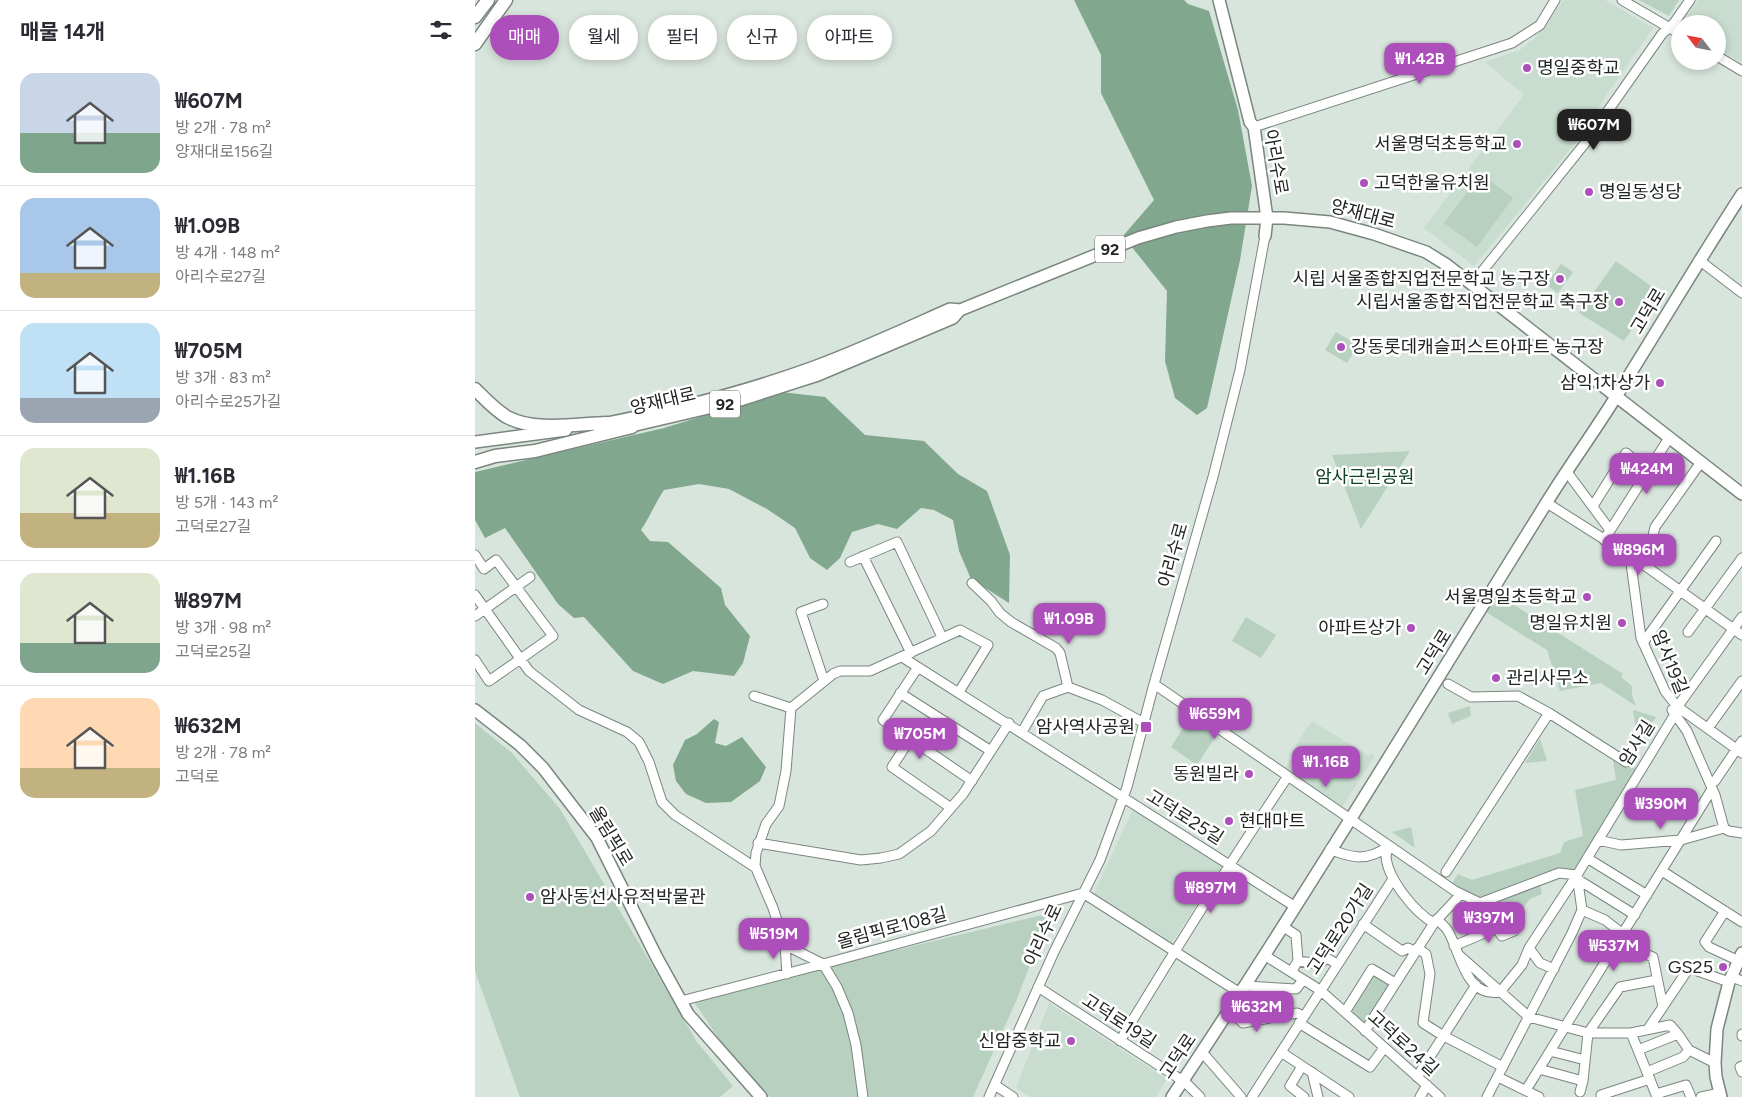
<!DOCTYPE html>
<html lang="ko">
<meta charset="utf-8">
<style>
:root{--surface:#fff;--page:#f2f2f3;--text:#2b2b33;--muted:#7c7c81;--line:#e1e1e2;--accent:#ac4fba}
body{margin:0;font-family:Figtree,"Noto Sans KR",sans-serif;background:var(--page);color:var(--text);height:100vh;display:flex;flex-direction:column;font-size:19px;white-space:nowrap}
*{box-sizing:border-box;margin:0}
p{font-size:16px;color:var(--muted)}
.icon{flex:none;width:28px;height:28px;fill:none;stroke:currentColor;stroke-width:2;stroke-linecap:round;stroke-linejoin:round}
.map{position:relative;flex:1;overflow:hidden}
.drawer{display:flex;flex-direction:column;background:var(--surface);width:475px}
.drawer>*{flex:none}
.top-card{position:absolute;left:15px;top:15px;width:475px;height:45px;display:flex;gap:10px}
.needle{width:32px;rotate:302deg}
.fabs{position:absolute;left:1196px;top:15px;display:grid;gap:10px}
.fabs a{display:grid;place-items:center;width:55px;height:55px;border-radius:50%;background:var(--surface);box-shadow:0 2px 8px #0003;font-size:25px}
.price{position:absolute;translate:-50% -42px;padding:0 11px;border-radius:10px;background:var(--accent);color:#fff;font-size:16px;line-height:32px;filter:drop-shadow(0 1px 2px #0008)}
.price::after{content:'';position:absolute;left:50%;top:30px;width:15px;height:11px;margin-left:-8px;background:inherit;clip-path:polygon(0 0,100% 0,50% 100%)}
.price.on{background:#222;color:#fff}
ul{padding:0;list-style:none}
li{display:flex;align-items:center;gap:15px;height:125px;padding:0 20px}
li+li{border-top:1px solid var(--line)}
li span{display:grid;place-items:center;flex:none;width:140px;height:100px;border-radius:15px;color:#555}
li>.icon{margin-inline-start:auto}
span .icon{width:60px;height:60px;fill:#fffc;stroke-width:1}
li b{font-size:21px}
h2{display:flex;justify-content:space-between;align-items:center;height:60px;padding:0 20px;font-size:21px}
.pill{padding:0 18px;border-radius:22px;background:var(--surface);box-shadow:0 2px 8px #0003;font-size:18px;line-height:45px}
.pill.on{background:var(--accent);color:#fff}
main{display:flex;flex:1;min-height:0}
.map>svg:first-child{display:block}
</style>
<main>
<section class="drawer">
<h2>매물 14개<svg class="icon" aria-label="filters" viewBox="0 0 24 24"><path d="M4 7h16M4 17h16"/><circle cx="9" cy="7" r="2"/><circle cx="15" cy="17" r="2"/></svg></h2>
<ul>
<li><span style="background:linear-gradient(#c9d6e8 60%,#7fa58c 0)"><svg class="icon" aria-label="home" viewBox="0 0 24 24"><path d="M3 11l9-7 9 7M6 9v11h12V9"/></svg></span><div><b>₩607M</b><p>방 2개 · 78 m²</p><p>양재대로156길</p></div></li>
<li><span style="background:linear-gradient(#a9c7e8 75%,#c2b280 0)"><svg class="icon" aria-label="home" viewBox="0 0 24 24"><path d="M3 11l9-7 9 7M6 9v11h12V9"/></svg></span><div><b>₩1.09B</b><p>방 4개 · 148 m²</p><p>아리수로27길</p></div></li>
<li><span style="background:linear-gradient(#bfe0f5 75%,#9aa5b1 0)"><svg class="icon" aria-label="home" viewBox="0 0 24 24"><path d="M3 11l9-7 9 7M6 9v11h12V9"/></svg></span><div><b>₩705M</b><p>방 3개 · 83 m²</p><p>아리수로25가길</p></div></li>
<li><span style="background:linear-gradient(#dfe7d0 65%,#c2b280 0)"><svg class="icon" aria-label="home" viewBox="0 0 24 24"><path d="M3 11l9-7 9 7M6 9v11h12V9"/></svg></span><div><b>₩1.16B</b><p>방 5개 · 143 m²</p><p>고덕로27길</p></div></li>
<li><span style="background:linear-gradient(#dfe7d0 70%,#7fa58c 0)"><svg class="icon" aria-label="home" viewBox="0 0 24 24"><path d="M3 11l9-7 9 7M6 9v11h12V9"/></svg></span><div><b>₩897M</b><p>방 3개 · 98 m²</p><p>고덕로25길</p></div></li>
<li><span style="background:linear-gradient(#ffd9b3 70%,#c2b280 0)"><svg class="icon" aria-label="home" viewBox="0 0 24 24"><path d="M3 11l9-7 9 7M6 9v11h12V9"/></svg></span><div><b>₩632M</b><p>방 2개 · 78 m²</p><p>고덕로</p></div></li>
</ul>
</section>
<div class="map">
<svg width="1267" height="1097" viewBox="0 0 1267 1097">
<rect width="100%" height="100%" fill="#d8e5dc"/>
<path fill="#c8dccf" d="M1088,0H1130L1178,28L1121,110L1107,135L999,266L949,228L1049,95L1010,62L1045,50L1059,39L1070,27Z
M1223,0H1267V63L1243,49L1242,24H1208Z
M837,721L894,756L896,754L900,756L867,807H863L809,770L822,748L820,746Z
M659,807L747,866L696,944L618,895Z
M574,1003L692,1079L681,1097H555L541,1088Z"/>
<path fill="#b7d0c0" d="M1164,0H1204L1194,16Z
M1006,174L1038,198L1002,247L969,223Z
M1141,261L1183,291L1149,341L1104,313Z
M1086,264L1098,272L1083,293L1071,285Z
M861,332L883,345L872,363L850,350Z
M935,451L886,529L857,455Z
M1022,594L1148,674L1146,677L1157,686V695L1161,706L1126,683L1085,691L1072,650L1011,612Z
M771,617L801,635L786,658L757,641Z
M995,706L996,716L977,724L973,713Z
M1158,710L1181,717L1163,744Z
M717,714L740,731L741,736L722,765L696,747Z
M0,723L37,753L85,809L222,1042L258,1086L245,1097H45L0,971Z
M1065,739L1072,761L1050,763Z
M1137,753L1164,770L1102,875L1084,873L1005,903L976,885L983,874L997,880L1085,853L1089,842L1108,836L1100,790L1141,780Z
M936,827L940,848L917,832Z
M1064,882L1067,894L1055,899L1039,918L1015,929L1004,905Z
M571,914L573,917L542,999L498,1097H295L251,1049L219,1002L355,966Z
M898,973L917,985L889,1028L873,1012Z"/>
<path fill="#81a78f" d="M599,0H709L713,4L734,11L763,110L777,186L765,260L732,408L722,415L700,398L690,361L692,291L648,236L679,200L626,93V55Z
M306,392L350,397L390,435L449,441L483,474L512,491L535,555L534,603L496,579L484,551L478,520L459,510L446,508L422,529L403,524L377,532L365,558L352,570L335,558L320,528L292,509L254,489L224,484L189,490C180,503 175,517 166,530L175,541L193,542L246,588L250,605L275,636L268,663L259,676L218,671L188,684L158,671L109,617L99,618L83,604L30,528L10,538L0,520V472L189,428Z
M239,719L244,722L240,743L251,746L267,737L291,767L285,781L256,802L231,803L211,794L201,781L198,765L210,740L222,734Z"/>
<g fill="none" stroke-linecap="round" stroke-linejoin="round">
<defs>
<path id="minor" d="M1147,0L1205,34
M1242,56L1267,71
M779,127L1037,43L1065,25L1080,0
M1224,260L1267,293
M997,284L1111,142L1187,34L1199,23L1215,0
M1226,462L1180,527L1177,540L1171,546L1155,556L1166,638L1190,691L1200,704L1207,710L1267,753
M1092,472L1135,530
M1072,503L1165,562L1267,635
M1118,506L1151,453L1173,472
M1129,540L1194,438
M0,555L9,569L21,560L78,636L14,681L0,660
M388,556L436,653
M375,562L422,542L467,637
M497,583L516,601L525,613L536,622L581,648L585,653L593,687L627,700L669,723
M0,595L54,671L104,710L152,732L164,742L174,762L187,802L200,815L281,868
M348,604L326,612L349,681
M0,616L55,577
M1213,632L1267,558
M1168,643L1241,541
M427,657L819,906
M443,667L408,720L497,781
M679,684L980,891L1005,903L1084,873L1102,875
M425,693L516,751
M279,696L316,708L358,674L365,671H395L485,630L513,645L484,692
M1203,706L1267,617
M316,708L311,771L304,806L291,824L281,853L280,866L298,908L310,945L348,964L362,987L373,1013L381,1045L388,1097
M1197,710L1212,731L1240,795L1249,828
M1074,713L1151,762
M1233,728L1267,681
M547,732L568,696L593,687
M435,739L417,767L476,808
M1240,781L1267,741
M1123,840L1146,845L1206,840L1249,828L1254,831L1267,833
M283,843L386,860L406,858L424,854L456,831L488,794L534,723
M914,846C913,849 911,854 911,857C913,879 940,913 959,923
M855,849C878,859 893,861 914,846
M1112,858L1172,895
M1187,871L1267,922
M971,872L1074,713L1043,696L996,697L973,684
M1102,879L1160,915
M1107,910L1130,920L1148,934
M1250,911L1230,942L1234,947L1264,961
M962,919C965,923 970,926 973,931C986,953 990,998 1025,992L1047,965L1054,948L1102,875L1200,714
M888,924L927,951L933,948L940,952
M807,926L821,935L823,961L816,972
M1147,936C1155,947 1165,953 1178,957L1188,1007
M310,945L312,974
M979,946L1021,928L1027,936L1039,931
M942,948L951,954L955,974L948,1023L967,1035L1028,1067
M1054,948L1065,963L1079,969
M789,955L845,990L965,1097
M984,955L1054,1017L1113,1033H1156L1195,1025L1203,1034L1214,1050L1240,1063
M823,961L844,964L852,958L862,964
M1257,977L1267,981
M770,986L821,989L828,980
M563,987L708,1081
M206,1001L348,964L608,893L765,993
M755,1010L768,1023L822,1013L828,1016
M870,1012L897,969L920,983
M824,1023L895,1067L909,1048
M1173,1029L1214,968L1254,982
M890,1031L959,923L986,894
M1156,1033L1182,1097
M1267,1034V1036
M645,1041C699,951 755,863 813,776
M1163,1050L1203,1034
M1075,1051L1110,1060
M727,1052L766,1097
M806,1052L874,1097
M827,1066L815,1086L829,1097
M1267,1066L1265,1067L1267,1072
M1064,1069L1108,1081
M837,1072L843,1097
M1172,1072L1208,1057L1214,1050
M942,1077L1001,985
M1023,1077L1064,1097
M708,1080L725,1097
M520,1085L538,1097
M1051,1090L1237,789
M1105,1092L1108,1081L1113,1033L1145,987L1182,980
M1181,1094L1211,1085L1216,1097
M514,1097L579,952L625,860L652,787L679,684L738,477L765,370L790,236
M777,1097L918,879
M945,1097L952,1085
M1012,1097L1097,933L1107,910L1102,875
M1127,1097L1126,1095L1175,1079
M1226,1097L1245,1093"/>
<path id="major" d="M744,0L775,122L779,127L792,218L790,236
M122,425C195,411 268,393 339,367C385,350 430,329 475,309L485,310L663,238L701,227L732,221L756,218H809L855,222L899,234L951,252L972,265L1267,494
M148,428L259,402L343,375L478,318L485,310
M0,442L91,430
M0,710L45,745L68,768L122,838L182,958L213,1014L286,1097
M697,1097C827,902 948,701 1072,502C1094,466 1120,431 1142,395C1184,328 1224,260 1267,194
M1246,1097L1241,1077L1240,1063L1242,1029L1254,982L1267,953"/>
<path id="highway" d="M0,17L13,0
M0,44L31,0
M0,389C10,399 20,410 32,417C60,432 101,424 131,423
M0,462L20,456L60,451L157,427"/>
</defs>
<use href="#minor" stroke="#7a867e" stroke-width="11"/>
<use href="#major" stroke="#7a867e" stroke-width="14"/>
<use href="#highway" stroke="#7a867e" stroke-width="15"/>
<use href="#minor" stroke="#fff" stroke-width="9"/>
<use href="#major" stroke="#fff" stroke-width="11"/>
<use href="#highway" stroke="#fff" stroke-width="12"/>
</g>
<g fill="#ac4fba" stroke="#fff" stroke-width="2">
<circle cx="1052" cy="68" r="5"/>
<circle cx="1042" cy="144" r="5"/>
<circle cx="889" cy="183" r="5"/>
<circle cx="1114" cy="192" r="5"/>
<circle cx="1085" cy="279" r="5"/>
<circle cx="1144" cy="302" r="5"/>
<circle cx="866" cy="347" r="5"/>
<circle cx="1185" cy="383" r="5"/>
<circle cx="1112" cy="597" r="5"/>
<circle cx="1147" cy="623" r="5"/>
<circle cx="936" cy="628" r="5"/>
<circle cx="1021" cy="678" r="5"/>
<rect x="665" y="721" width="12" height="12" rx="2.5"/>
<circle cx="774" cy="774" r="5"/>
<circle cx="754" cy="821" r="5"/>
<circle cx="55" cy="897" r="5"/>
<circle cx="1248" cy="967" r="5"/>
<circle cx="596" cy="1041" r="5"/>
</g>
<g text-anchor="middle" stroke-width="5" stroke-linejoin="round" paint-order="stroke">
<g fill="#fff" stroke="#646765" stroke-width="1">
<rect x="620" y="235.5" width="30" height="27" rx="4"/>
<rect x="235" y="390.5" width="30" height="27" rx="4"/>
</g>
<g font-size="16" font-weight="bold" fill="#212623">
<text x="635" y="255">92</text>
<text x="250" y="410">92</text>
</g>
<g font-size="18" fill="#212623" stroke="#fff" text-anchor="end">
<text x="1062" y="74" text-anchor="start">명일중학교</text>
<text x="1032" y="150">서울명덕초등학교</text>
<text x="899" y="189" text-anchor="start">고덕한울유치원</text>
<text x="1124" y="198" text-anchor="start">명일동성당</text>
<text x="1075" y="285">시립 서울종합직업전문학교 농구장</text>
<text x="1134" y="308">시립서울종합직업전문학교 축구장</text>
<text x="876" y="353" text-anchor="start">강동롯데캐슬퍼스트아파트 농구장</text>
<text x="1175" y="389">삼익1차상가</text>
<text x="1102" y="603">서울명일초등학교</text>
<text x="1137" y="629">명일유치원</text>
<text x="926" y="634">아파트상가</text>
<text x="1031" y="684" text-anchor="start">관리사무소</text>
<text x="660" y="733">암사역사공원</text>
<text x="764" y="780">동원빌라</text>
<text x="764" y="827" text-anchor="start">현대마트</text>
<text x="65" y="903" text-anchor="start">암사동선사유적박물관</text>
<text x="1238" y="973">GS25</text>
<text x="586" y="1047">신암중학교</text>
</g>
<g font-size="18" fill="#212623" stroke="#fff">
<text transform="translate(801 162) rotate(80)" y="6">아리수로</text>
<text transform="translate(888 214) rotate(15)" y="6">양재대로</text>
<text transform="translate(1173 311) rotate(-59)" y="6">고덕로</text>
<text transform="translate(188 401) rotate(-13)" y="6">양재대로</text>
<text transform="translate(698 555) rotate(-74)" y="6">아리수로</text>
<text transform="translate(959 652) rotate(-58)" y="6">고덕로</text>
<text transform="translate(1195 662) rotate(68)" y="6">암사19길</text>
<text transform="translate(1162 743) rotate(-58)" y="6">암사길</text>
<text transform="translate(710 817) rotate(32)" y="6">고덕로25길</text>
<text transform="translate(136 836) rotate(59)" y="6">올림픽로</text>
<text transform="translate(417 928) rotate(-15)" y="6">올림픽로108길</text>
<text transform="translate(865 929) rotate(-57)" y="6">고덕로20가길</text>
<text transform="translate(568 935) rotate(-65)" y="6">아리수로</text>
<text transform="translate(644 1021) rotate(33)" y="6">고덕로19길</text>
<text transform="translate(928 1043) rotate(42)" y="6">고덕로24길</text>
<text transform="translate(703 1056) rotate(-56)" y="6">고덕로</text>
</g>
<g font-size="18" fill="#0f4028" stroke="#fff">
<text x="890" y="483">암사근린공원</text>
</g>
</g>
</svg>
<div class="fabs">
<a><svg class="needle" viewBox="-14 -14 28 28"><path d="M0-13l5 13h-10z" fill="#e53935"/><path d="M0 13l5-13h-10z" fill="#7c7c81"/></svg></a>
</div>
<b class="price" style="left:945px;top:85px">₩1.42B</b>
<b class="price on" style="left:1119px;top:151px">₩607M</b>
<b class="price" style="left:1172px;top:495px">₩424M</b>
<b class="price" style="left:1164px;top:576px">₩896M</b>
<b class="price" style="left:594px;top:645px">₩1.09B</b>
<b class="price" style="left:740px;top:740px">₩659M</b>
<b class="price" style="left:445px;top:760px">₩705M</b>
<b class="price" style="left:851px;top:788px">₩1.16B</b>
<b class="price" style="left:1186px;top:830px">₩390M</b>
<b class="price" style="left:736px;top:914px">₩897M</b>
<b class="price" style="left:1014px;top:944px">₩397M</b>
<b class="price" style="left:299px;top:960px">₩519M</b>
<b class="price" style="left:1139px;top:972px">₩537M</b>
<b class="price" style="left:782px;top:1033px">₩632M</b>
<div class="top-card">
<a class="pill on">매매</a>
<a class="pill">월세</a>
<a class="pill">필터</a>
<a class="pill">신규</a>
<a class="pill">아파트</a>
</div>
</div>
</main>
